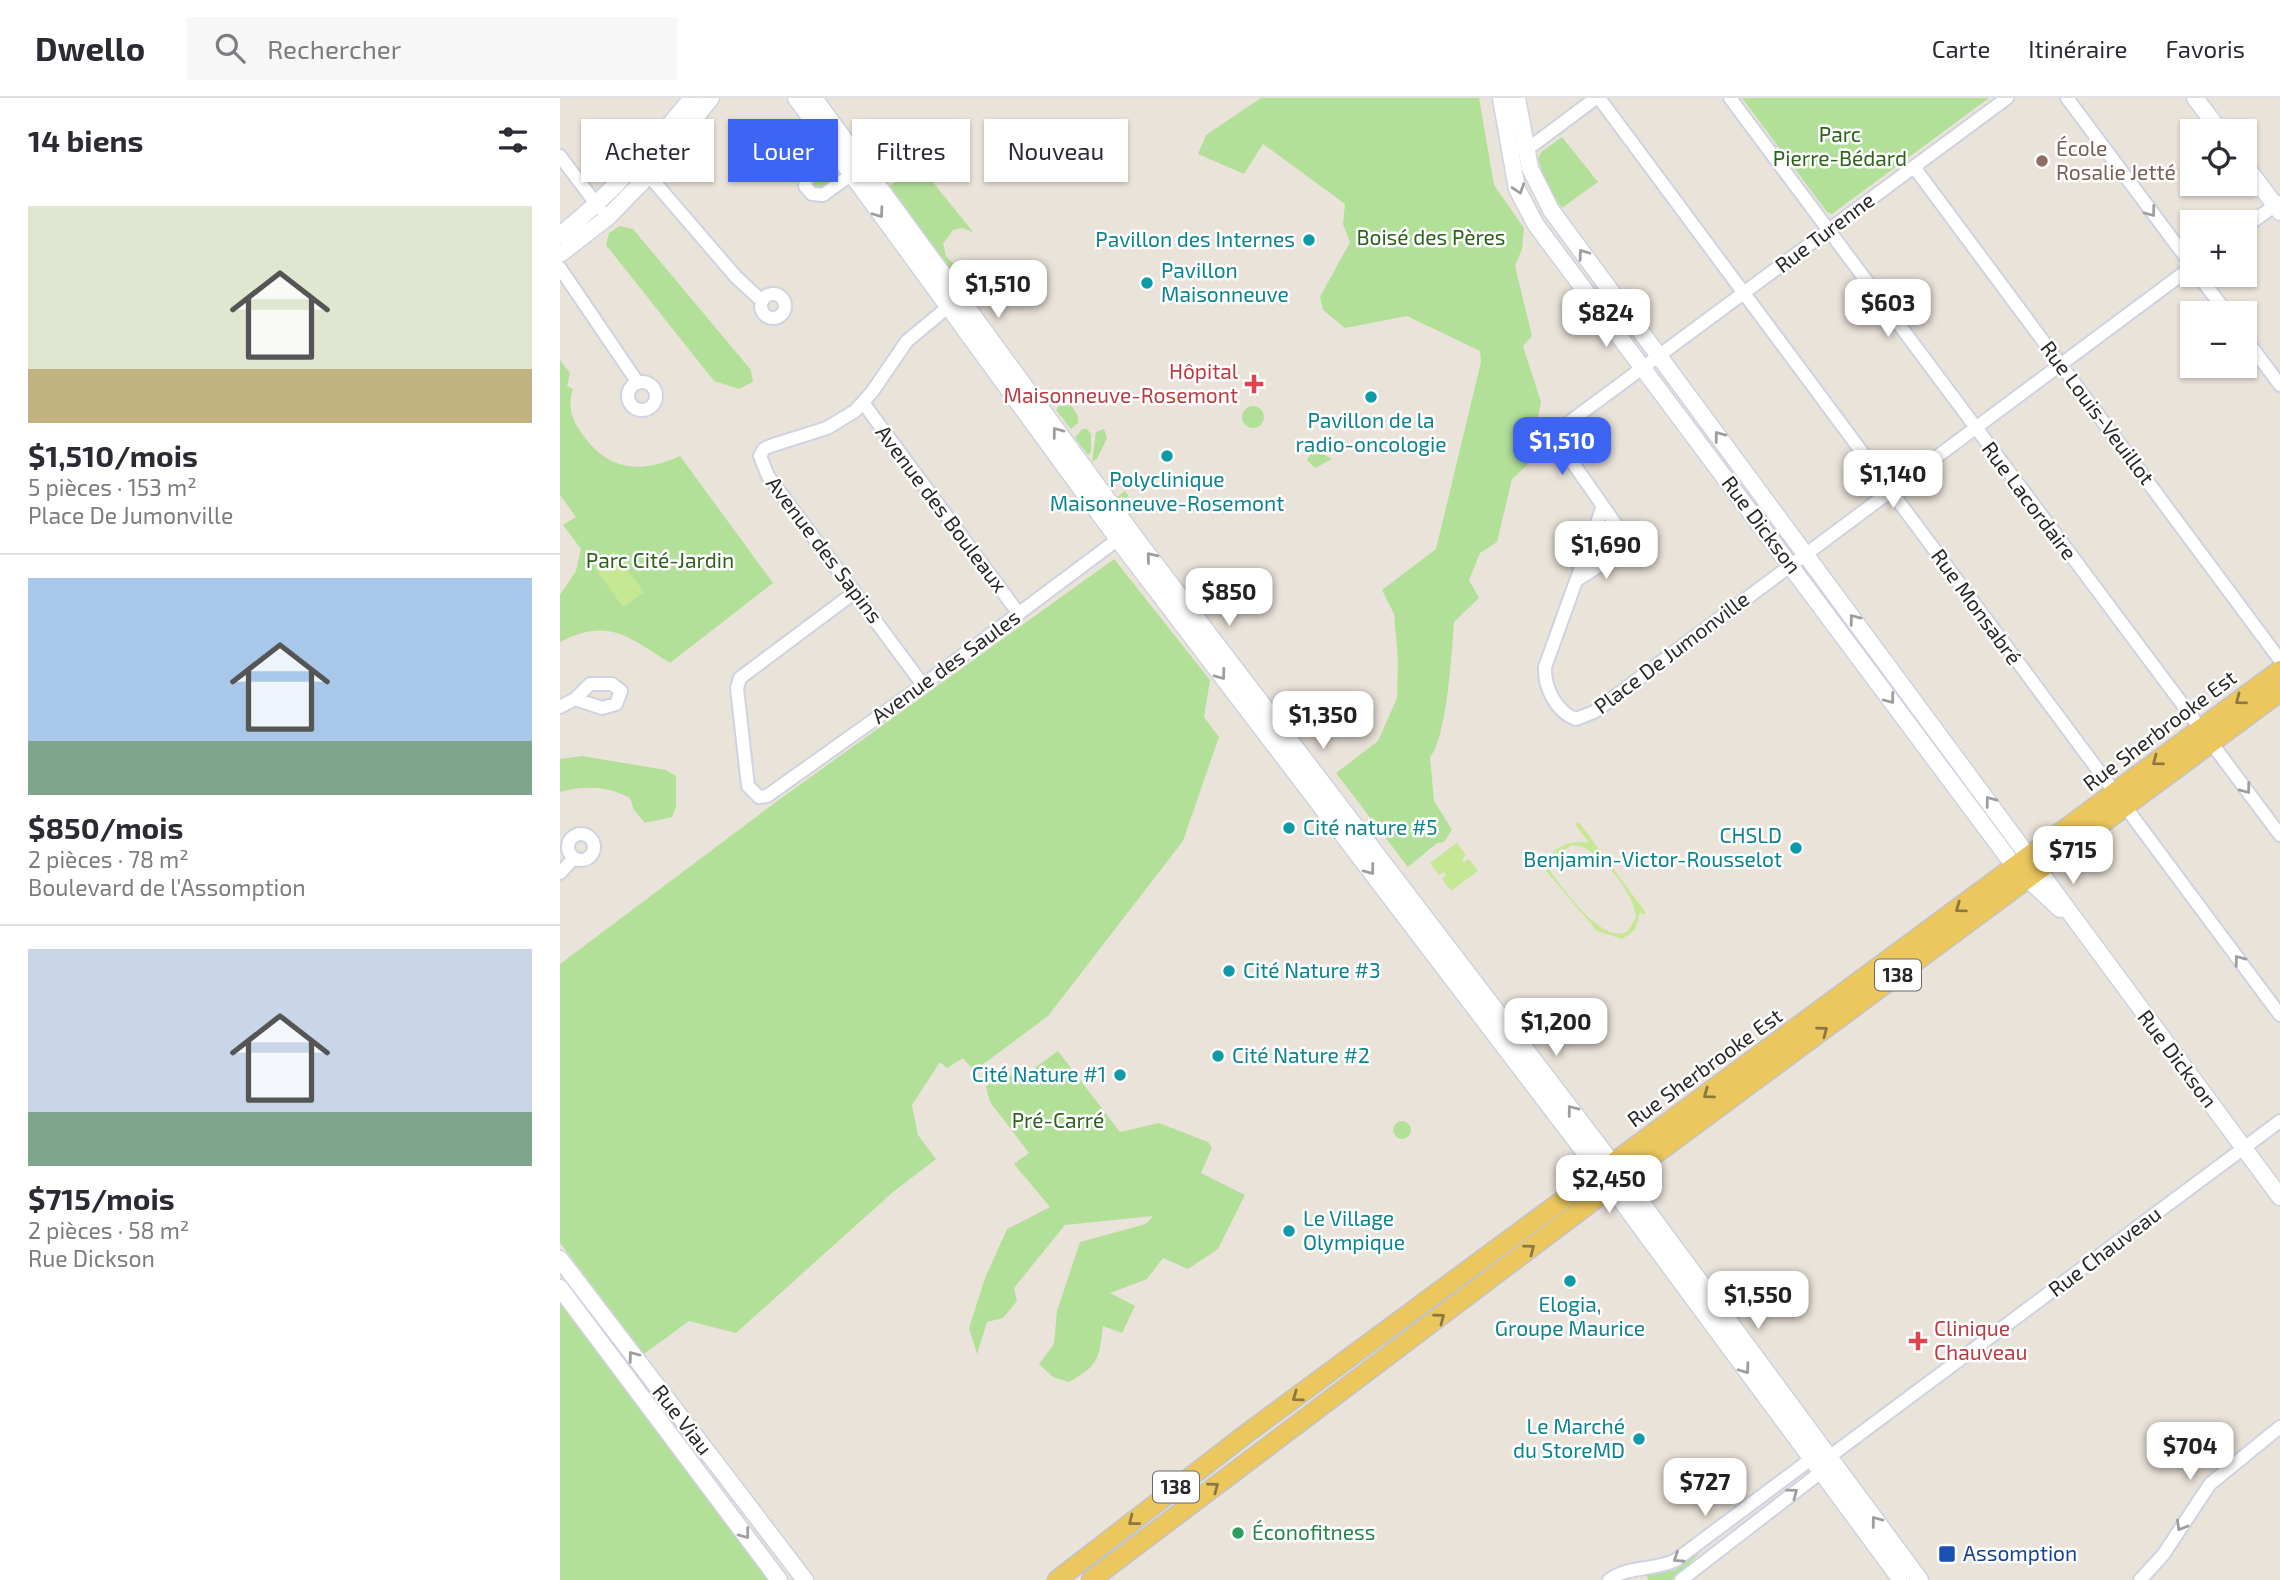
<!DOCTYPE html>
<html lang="fr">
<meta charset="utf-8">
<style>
:root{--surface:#fff;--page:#f7f7f7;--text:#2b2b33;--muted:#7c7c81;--line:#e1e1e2;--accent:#3e64f3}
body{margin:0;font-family:"Exo 2",sans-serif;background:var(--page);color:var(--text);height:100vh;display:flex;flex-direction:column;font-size:26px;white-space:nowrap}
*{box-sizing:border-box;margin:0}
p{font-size:23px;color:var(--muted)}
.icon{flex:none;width:38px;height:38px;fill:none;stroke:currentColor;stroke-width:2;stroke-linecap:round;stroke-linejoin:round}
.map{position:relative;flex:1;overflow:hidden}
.sheet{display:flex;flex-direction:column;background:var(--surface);width:560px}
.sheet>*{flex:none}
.guide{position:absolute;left:21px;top:21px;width:665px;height:63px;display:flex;gap:14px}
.buttons{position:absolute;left:1620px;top:21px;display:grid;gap:14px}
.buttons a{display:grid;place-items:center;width:77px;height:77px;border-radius:0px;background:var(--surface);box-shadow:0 2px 5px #0004;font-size:35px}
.price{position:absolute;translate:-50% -60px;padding:0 16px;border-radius:14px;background:#fff;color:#222;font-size:23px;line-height:46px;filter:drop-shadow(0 2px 4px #0008)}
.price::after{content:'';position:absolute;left:50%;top:42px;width:21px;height:16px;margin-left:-10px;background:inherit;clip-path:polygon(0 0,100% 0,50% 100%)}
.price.selected{background:var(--accent);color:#fff}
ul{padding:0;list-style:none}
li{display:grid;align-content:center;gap:14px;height:371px;padding:0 28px}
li+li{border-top:2px solid var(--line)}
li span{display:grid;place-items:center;height:217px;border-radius:0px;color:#555}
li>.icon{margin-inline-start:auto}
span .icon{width:126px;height:126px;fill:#fffc;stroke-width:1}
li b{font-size:30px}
h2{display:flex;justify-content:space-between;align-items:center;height:84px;padding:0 28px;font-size:30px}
.chip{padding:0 24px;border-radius:0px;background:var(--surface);box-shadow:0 2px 5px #0004;font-size:24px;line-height:63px}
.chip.selected{background:var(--accent);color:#fff}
header{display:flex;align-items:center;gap:42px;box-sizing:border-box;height:98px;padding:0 35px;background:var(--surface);border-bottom:2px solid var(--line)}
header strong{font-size:33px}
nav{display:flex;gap:38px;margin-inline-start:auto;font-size:24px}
.search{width:490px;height:63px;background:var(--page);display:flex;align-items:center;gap:18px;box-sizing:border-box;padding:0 24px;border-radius:0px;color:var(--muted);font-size:26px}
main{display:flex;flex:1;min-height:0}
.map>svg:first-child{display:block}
</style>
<header>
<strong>Dwello</strong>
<div class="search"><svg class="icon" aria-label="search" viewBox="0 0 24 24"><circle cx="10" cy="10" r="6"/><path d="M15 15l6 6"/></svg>Rechercher</div>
<nav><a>Carte</a><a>Itinéraire</a><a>Favoris</a></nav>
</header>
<main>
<section class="sheet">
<h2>14 biens<svg class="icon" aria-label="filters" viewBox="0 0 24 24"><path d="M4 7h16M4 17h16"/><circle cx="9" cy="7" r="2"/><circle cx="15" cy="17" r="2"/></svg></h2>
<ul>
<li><span style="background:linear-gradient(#dfe7d0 75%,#c2b280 0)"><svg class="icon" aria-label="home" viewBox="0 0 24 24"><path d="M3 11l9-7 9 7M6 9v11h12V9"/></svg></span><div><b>$1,510/mois</b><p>5 pièces · 153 m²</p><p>Place De Jumonville</p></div></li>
<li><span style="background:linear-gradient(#a9c7e8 75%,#7fa58c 0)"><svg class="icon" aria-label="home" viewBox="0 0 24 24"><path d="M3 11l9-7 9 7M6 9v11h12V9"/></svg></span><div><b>$850/mois</b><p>2 pièces · 78 m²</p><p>Boulevard de l'Assomption</p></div></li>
<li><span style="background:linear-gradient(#c9d6e8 75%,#7fa58c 0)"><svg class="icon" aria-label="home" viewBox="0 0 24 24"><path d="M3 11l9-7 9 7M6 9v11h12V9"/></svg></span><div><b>$715/mois</b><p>2 pièces · 58 m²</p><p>Rue Dickson</p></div></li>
</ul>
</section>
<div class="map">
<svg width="1720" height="1482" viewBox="0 0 1720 1482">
<rect width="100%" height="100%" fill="#eae3da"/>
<path fill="#b2e098" d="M701,0H919L934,87L964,130L962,151L955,168L972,238L963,248L981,304L968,366L952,381L937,444L920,455L909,482L919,500L894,524C892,552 887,640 870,659L874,703L892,732L884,744L877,745L848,769L776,675L818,643L837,600L838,562L834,516L822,492L876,451L921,264L920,253L847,218L785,230L763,212L760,199L790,144L783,126L785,106L703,46L684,76L638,56L646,37Z
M1182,0H1429L1272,116L1267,114Z
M1002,39L1038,84L1002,110L988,90L978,61L981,54Z
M327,57L332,58L342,72L326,85L313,68Z
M359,67L413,134L402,130L393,132L383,146L386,158L405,178L404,185L396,179L328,89Z
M269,69L275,79L260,90L254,88V79Z
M60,128L73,131L191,272L193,284L179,291L154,283L46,147L49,135Z
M0,262L10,275L7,288L13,291C7,308 12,322 23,337C49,373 80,376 120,358L213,485L110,565C69,539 48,519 0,544V497L16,473L21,451L3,427L16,419L0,397Z
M511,307L518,318V325L511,331L496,312L499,308Z
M682 319a11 11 0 1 1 22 0a11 11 0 1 1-22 0Z
M522,331H527L531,336V354L528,357L515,340Z
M544,331L547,340L537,361L532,364L536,334Z
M752,353H758L772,361L755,370L747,362Z
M565,393L575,408L571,417L557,399Z
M1046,425L1059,442L1033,463L1043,426Z
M554,461L650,582L644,619L659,639L623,743L488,918L414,973L403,960L387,970L380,964L352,1007L358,1037L376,1061L333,1094L176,1235L129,1223L84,1256L0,1145V866L220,701Z
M22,658L106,672L116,678V708L112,719L85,725L74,712L70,700C49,688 23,687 0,694V661Z
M498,953L560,1034L599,1025L648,1044L652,1050L641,1075L685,1097L658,1151L628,1171L603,1160L587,1181L550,1195L575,1208L562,1235L543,1228C539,1261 539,1267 509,1284L493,1279L479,1266L494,1246L497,1213L520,1144L586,1126L593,1118L505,1127L454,1190L457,1203L443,1220L427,1224L417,1256L409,1230L425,1180L447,1131L490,1109L454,1066L469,1055L430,1004L426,989L433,978L443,974L459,981Z
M833 1032a9 9 0 1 1 18 0a9 9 0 1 1-18 0Z
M0,1204L211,1482H0Z
M1142,1453L1112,1482H1088L1087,1477L1115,1472Z"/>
<path fill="#c6e793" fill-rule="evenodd" d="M54,454L84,494L63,509L34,469Z
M1019,724L1086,815L1083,817L1080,814L1075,832L1062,841L1037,833L987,774L986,762C997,748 1012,741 1029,745L1015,726ZM1012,747C1037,746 1075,796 1076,819L1067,834C1042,846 1004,792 990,773L992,760Z
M897,745L906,757L902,761L904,764L909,761L918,773L891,793L882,781L886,777L884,774L879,777L870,765Z"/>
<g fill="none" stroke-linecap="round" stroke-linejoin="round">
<defs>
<path id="street" d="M1039,0L1720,917
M1170,0L1720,737
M1507,0L1633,169
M958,51L973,47L1036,0
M273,52L247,76L245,88L252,96L263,97L299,71
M0,58L40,111
M78,65L176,179L202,203
M1354,69L1720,562
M1685,129L1720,104
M0,170L78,285
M1638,177L1667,215
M201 208a12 12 0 1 1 24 0a12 12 0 1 1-24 0Z
M1685,240L1720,287
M68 298a14 14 0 1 1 28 0a14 14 0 1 1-28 0Z
M304,306L459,516
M1043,408L985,569C984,589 996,614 1016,621L1034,614L1633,168
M1017,482L1058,456L1066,441L1001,348L1000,336L1004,328L1447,0
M295,494L180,580L177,590L188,688L199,699L207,698L363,587L565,436
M363,587L208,378L200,358L204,351L210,348L267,330L295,313L312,294L347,243L394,204
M0,609L15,601L30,586H52L61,593L56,606L42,610L15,601
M8 749a13 13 0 1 1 26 0a13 13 0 1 1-26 0Z
M0,775L14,760
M1049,1482C1070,1467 1094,1473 1116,1462L1251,1361L1259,1360
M1121,1482L1261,1374L1269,1359L1720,1023
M1580,1482L1603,1457L1650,1386L1720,1329"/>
<path id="secondary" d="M236,0L565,451L1051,1089L1341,1482
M254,0L577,442L1053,1066L1360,1482
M941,0L957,91L976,127L1455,769L1500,811
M957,0L970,70L991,112L1720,1099
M1635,0L1660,33
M1685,67L1720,114
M0,137C51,97 91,50 132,0
M0,156L47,120L89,77L151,0
M0,1161L245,1482
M0,1190L219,1482"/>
<path id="primary" d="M497,1482L686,1336L1720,572
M531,1482L1070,1075L1720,594"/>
</defs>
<use href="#street" stroke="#cfd3e1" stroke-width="16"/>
<use href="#secondary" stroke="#cfd3e1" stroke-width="19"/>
<use href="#primary" stroke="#c3c3c3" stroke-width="21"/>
<use href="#street" stroke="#fff" stroke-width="12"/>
<use href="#secondary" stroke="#fff" stroke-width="16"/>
<use href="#primary" stroke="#ebc75e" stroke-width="18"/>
</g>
<defs><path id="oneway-chevron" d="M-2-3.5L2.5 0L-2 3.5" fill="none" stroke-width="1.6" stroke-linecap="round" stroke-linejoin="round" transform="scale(1.75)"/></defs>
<g stroke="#9e9e9e">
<use href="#oneway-chevron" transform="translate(959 91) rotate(72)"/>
<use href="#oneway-chevron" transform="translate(1591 114) rotate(53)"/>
<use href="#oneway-chevron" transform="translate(319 115) rotate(54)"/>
<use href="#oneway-chevron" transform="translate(1023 156) rotate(-126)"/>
<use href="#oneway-chevron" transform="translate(497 334) rotate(-127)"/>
<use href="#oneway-chevron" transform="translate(1159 338) rotate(-127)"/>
<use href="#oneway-chevron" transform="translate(591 459) rotate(-129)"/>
<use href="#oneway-chevron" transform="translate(1294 521) rotate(-127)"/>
<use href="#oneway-chevron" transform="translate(661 577) rotate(53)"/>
<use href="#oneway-chevron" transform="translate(1330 601) rotate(53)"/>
<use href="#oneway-chevron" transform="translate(1686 691) rotate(53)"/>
<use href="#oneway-chevron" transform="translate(1430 703) rotate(-127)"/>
<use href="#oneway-chevron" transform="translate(810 772) rotate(53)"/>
<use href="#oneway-chevron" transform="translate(1679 862) rotate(-127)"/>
<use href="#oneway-chevron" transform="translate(1012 1012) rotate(-127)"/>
<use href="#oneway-chevron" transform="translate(73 1258) rotate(-127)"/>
<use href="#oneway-chevron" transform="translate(1185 1271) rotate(54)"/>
<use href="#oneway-chevron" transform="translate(1233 1395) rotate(-37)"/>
<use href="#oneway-chevron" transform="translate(1316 1423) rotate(-127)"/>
<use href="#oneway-chevron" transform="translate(1621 1428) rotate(120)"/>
<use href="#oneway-chevron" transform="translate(185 1436) rotate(53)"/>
<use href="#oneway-chevron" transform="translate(1118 1460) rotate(147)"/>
</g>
<g stroke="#8a7843">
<use href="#oneway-chevron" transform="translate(1680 602) rotate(143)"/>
<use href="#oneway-chevron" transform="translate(1597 663) rotate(143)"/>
<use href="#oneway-chevron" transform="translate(1400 810) rotate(144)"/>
<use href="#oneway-chevron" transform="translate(1263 933) rotate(-37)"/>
<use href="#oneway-chevron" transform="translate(1148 996) rotate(144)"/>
<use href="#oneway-chevron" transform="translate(970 1151) rotate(-37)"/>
<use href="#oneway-chevron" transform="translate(880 1220) rotate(-37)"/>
<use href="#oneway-chevron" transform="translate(737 1299) rotate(144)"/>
<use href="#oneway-chevron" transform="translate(654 1389) rotate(-37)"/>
<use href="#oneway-chevron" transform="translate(573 1423) rotate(142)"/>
</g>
<circle fill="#8d6e63" stroke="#fff" stroke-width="2.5" cx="1482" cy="63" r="7"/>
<g fill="#0f9aa8" stroke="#fff" stroke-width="2.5">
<circle cx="749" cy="142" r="7"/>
<circle cx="587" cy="185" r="7"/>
<circle cx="811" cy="299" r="7"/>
<circle cx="607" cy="358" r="7"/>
<circle cx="729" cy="730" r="7"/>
<circle cx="1236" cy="750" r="7"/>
<circle cx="669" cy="873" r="7"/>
<circle cx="658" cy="958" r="7"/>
<circle cx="560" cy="977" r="7"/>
<circle cx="729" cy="1133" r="7"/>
<circle cx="1010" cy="1183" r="7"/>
<circle cx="1079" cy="1341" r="7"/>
</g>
<g fill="#e0444e" stroke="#fff" stroke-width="2.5">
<path d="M690.5 275.5h7v7h7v7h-7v7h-7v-7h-7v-7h7z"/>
<path d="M1354.5 1232.5h7v7h7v7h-7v7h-7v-7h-7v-7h7z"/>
</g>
<circle fill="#2e9e5b" stroke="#fff" stroke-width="2.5" cx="678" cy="1435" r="7"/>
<rect fill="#1a4fb4" stroke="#fff" stroke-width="2.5" x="1378" y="1447" width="18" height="18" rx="3.5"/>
<g text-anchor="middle" stroke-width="5" stroke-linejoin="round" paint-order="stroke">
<g fill="#fff" stroke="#686868" stroke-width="2">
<rect x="1315" y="861.5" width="46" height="31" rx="5"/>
<rect x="593" y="1373.5" width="46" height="31" rx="5"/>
</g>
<g font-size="19" font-weight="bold" fill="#282828">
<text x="1338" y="884">138</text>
<text x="616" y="1396">138</text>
</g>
<g font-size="21" fill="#2c621b" stroke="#fff">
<text x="1280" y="44">Parc<tspan x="1280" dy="24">Pierre-Bédard</tspan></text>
<text x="871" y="147">Boisé des Pères</text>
<text x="100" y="470">Parc Cité-Jardin</text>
<text x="498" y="1030">Pré-Carré</text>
</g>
<g font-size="21" fill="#785e54" stroke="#fff" text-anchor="start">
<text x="1496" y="58">École<tspan x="1496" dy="24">Rosalie Jetté</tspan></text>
</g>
<g font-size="21" fill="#282828" stroke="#fff">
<text transform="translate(1265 135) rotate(-37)" y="7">Rue Turenne</text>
<text transform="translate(1537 315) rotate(53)" y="7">Rue Louis-Veuillot</text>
<text transform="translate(1469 403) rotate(53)" y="7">Rue Lacordaire</text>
<text transform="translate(381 411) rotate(53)" y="7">Avenue des Bouleaux</text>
<text transform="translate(1201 427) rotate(53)" y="7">Rue Dickson</text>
<text transform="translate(264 452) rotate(53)" y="7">Avenue des Sapins</text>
<text transform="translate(1416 509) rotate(54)" y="7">Rue Monsabré</text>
<text transform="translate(1112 555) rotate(-37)" y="7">Place De Jumonville</text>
<text transform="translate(386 569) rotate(-36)" y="7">Avenue des Saules</text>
<text transform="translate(1600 633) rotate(-37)" y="7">Rue Sherbrooke Est</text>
<text transform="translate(1617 961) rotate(53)" y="7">Rue Dickson</text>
<text transform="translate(1145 970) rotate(-36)" y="7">Rue Sherbrooke Est</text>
<text transform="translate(1545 1154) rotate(-37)" y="7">Rue Chauveau</text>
<text transform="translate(122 1322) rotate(52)" y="7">Rue Viau</text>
</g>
<g font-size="21" fill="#0d838f" stroke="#fff" text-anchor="start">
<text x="735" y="149" text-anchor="end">Pavillon des Internes</text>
<text x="601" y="180">Pavillon<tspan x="601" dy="24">Maisonneuve</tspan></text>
<text x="811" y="330" text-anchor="middle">Pavillon de la<tspan x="811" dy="24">radio-oncologie</tspan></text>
<text x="607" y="389" text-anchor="middle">Polyclinique<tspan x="607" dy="24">Maisonneuve-Rosemont</tspan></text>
<text x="743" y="737">Cité nature #5</text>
<text x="1222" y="745" text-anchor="end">CHSLD<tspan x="1222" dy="24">Benjamin-Victor-Rousselot</tspan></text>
<text x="683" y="880">Cité Nature #3</text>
<text x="672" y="965">Cité Nature #2</text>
<text x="546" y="984" text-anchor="end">Cité Nature #1</text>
<text x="743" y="1128">Le Village<tspan x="743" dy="24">Olympique</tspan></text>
<text x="1010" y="1214" text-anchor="middle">Elogia,<tspan x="1010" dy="24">Groupe Maurice</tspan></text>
<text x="1065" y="1336" text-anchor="end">Le Marché<tspan x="1065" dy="24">du StoreMD</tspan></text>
</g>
<g font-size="21" fill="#be3a42" stroke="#fff" text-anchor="end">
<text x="678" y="281">Hôpital<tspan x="678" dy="24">Maisonneuve-Rosemont</tspan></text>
<text x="1374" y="1238" text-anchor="start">Clinique<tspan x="1374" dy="24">Chauveau</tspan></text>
</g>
<g font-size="21" fill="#27864d" stroke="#fff" text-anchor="start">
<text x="692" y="1442">Éconofitness</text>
</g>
<g font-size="21" fill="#164399" stroke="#fff" text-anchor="start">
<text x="1403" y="1463">Assomption</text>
</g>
</g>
</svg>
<div class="buttons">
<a><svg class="icon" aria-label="locate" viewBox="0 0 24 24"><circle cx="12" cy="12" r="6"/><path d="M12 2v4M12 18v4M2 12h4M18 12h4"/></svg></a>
<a>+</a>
<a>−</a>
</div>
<b class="price" style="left:438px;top:222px">$1,510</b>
<b class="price" style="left:1328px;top:241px">$603</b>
<b class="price" style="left:1046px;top:251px">$824</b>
<b class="price selected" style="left:1002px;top:379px">$1,510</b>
<b class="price" style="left:1333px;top:412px">$1,140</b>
<b class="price" style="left:1046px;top:483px">$1,690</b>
<b class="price" style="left:669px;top:530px">$850</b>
<b class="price" style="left:763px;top:653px">$1,350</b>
<b class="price" style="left:1513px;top:788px">$715</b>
<b class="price" style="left:996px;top:960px">$1,200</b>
<b class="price" style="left:1049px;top:1117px">$2,450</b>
<b class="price" style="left:1198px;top:1233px">$1,550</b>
<b class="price" style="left:1630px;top:1384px">$704</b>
<b class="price" style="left:1145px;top:1420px">$727</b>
<div class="guide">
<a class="chip">Acheter</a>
<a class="chip selected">Louer</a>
<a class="chip">Filtres</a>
<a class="chip">Nouveau</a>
</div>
</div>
</main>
